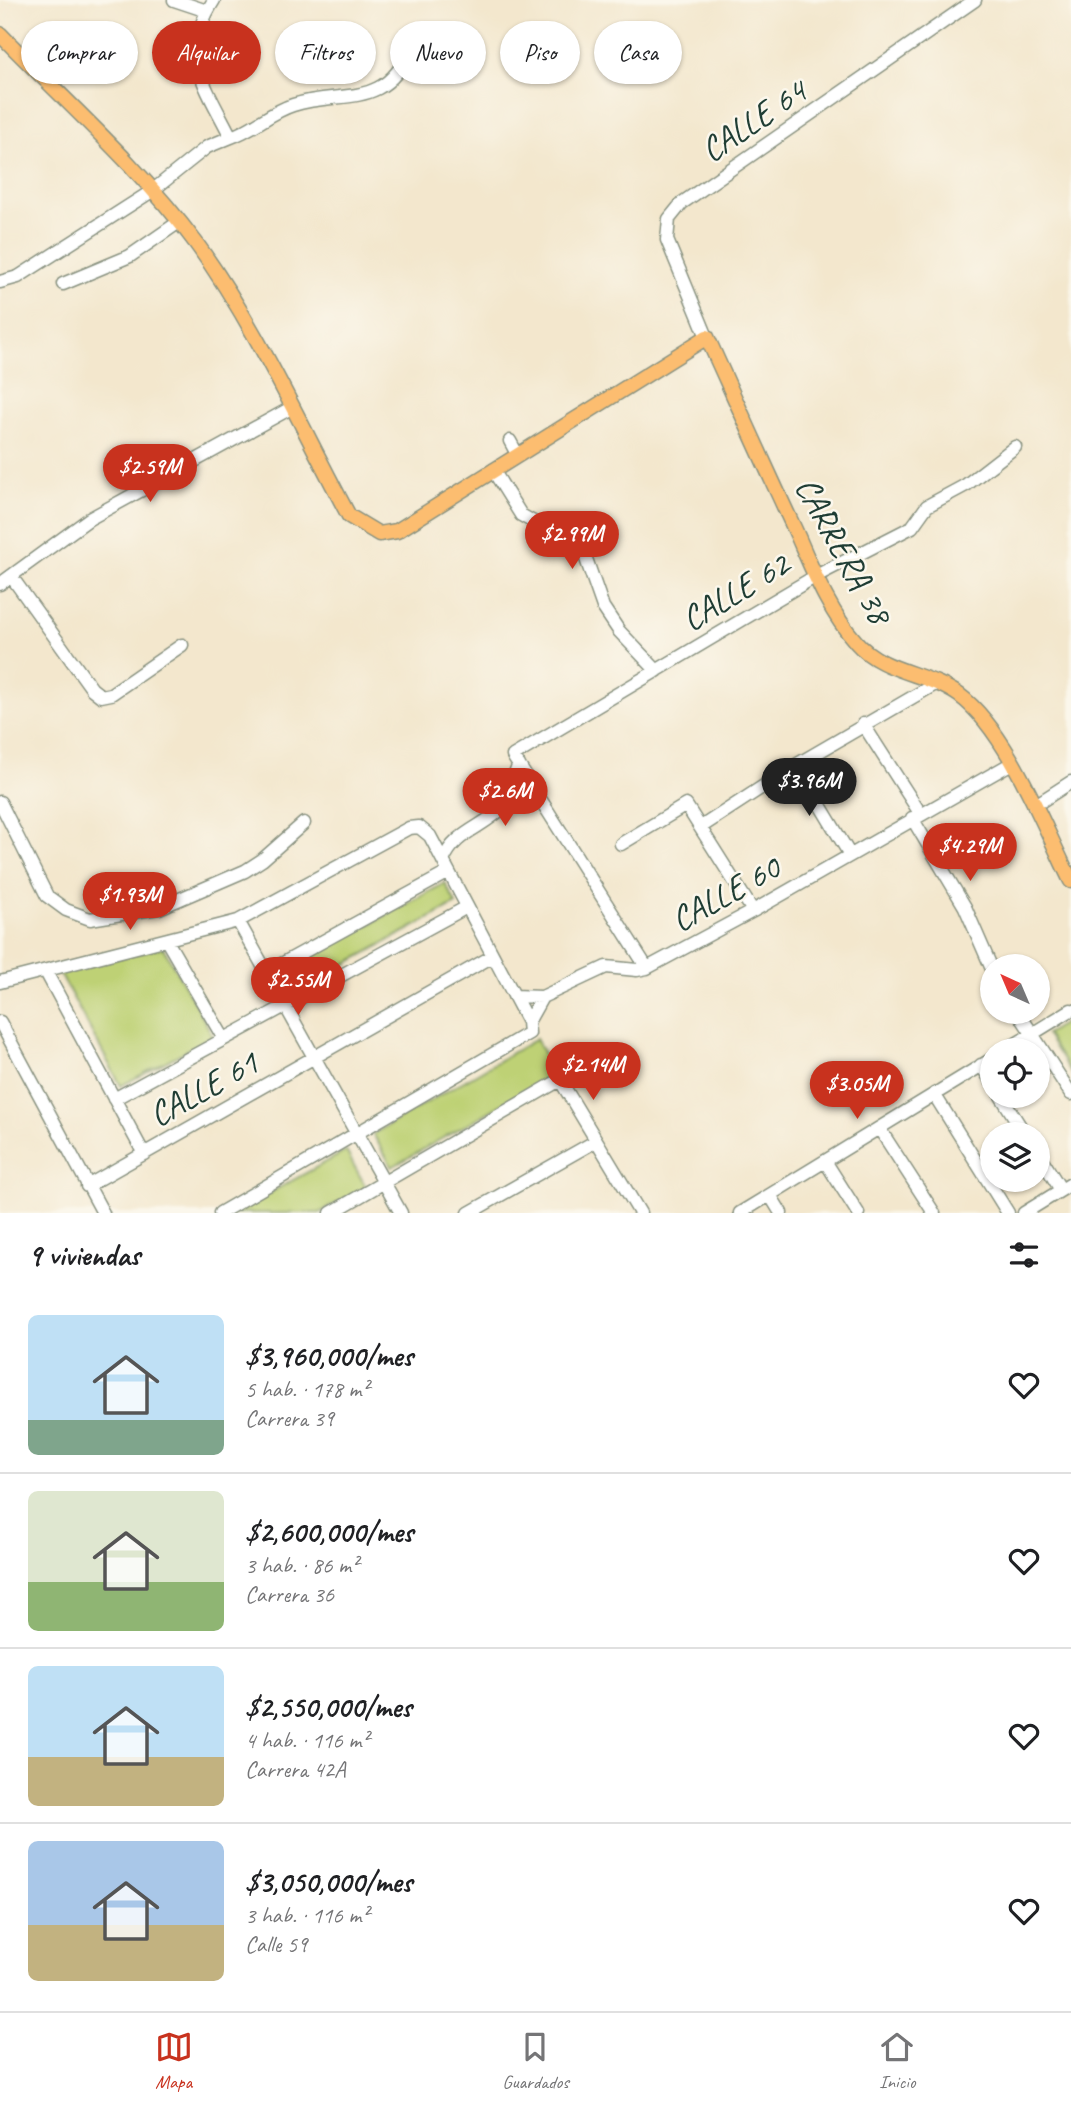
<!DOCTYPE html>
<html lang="es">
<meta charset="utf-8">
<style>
:root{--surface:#fff;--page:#f2f2f2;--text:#202124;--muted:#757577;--line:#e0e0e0;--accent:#c8321e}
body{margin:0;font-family:Caveat,sans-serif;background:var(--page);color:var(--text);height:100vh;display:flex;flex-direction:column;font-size:26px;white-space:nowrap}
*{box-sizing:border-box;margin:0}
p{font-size:23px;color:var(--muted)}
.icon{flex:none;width:38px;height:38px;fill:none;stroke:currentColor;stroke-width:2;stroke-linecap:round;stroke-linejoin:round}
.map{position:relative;height:1213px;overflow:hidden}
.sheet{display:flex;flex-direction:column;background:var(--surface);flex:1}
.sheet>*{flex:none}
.guide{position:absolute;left:21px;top:21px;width:700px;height:63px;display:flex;gap:14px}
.needle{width:46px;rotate:316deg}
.tools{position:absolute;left:980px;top:954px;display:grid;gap:14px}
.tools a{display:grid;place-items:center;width:70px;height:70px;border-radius:50%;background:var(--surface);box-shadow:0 2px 5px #0004;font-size:35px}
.price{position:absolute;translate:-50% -60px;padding:0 16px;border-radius:24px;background:var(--accent);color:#fff;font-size:23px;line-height:46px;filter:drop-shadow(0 2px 4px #0008)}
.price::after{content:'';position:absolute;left:50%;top:42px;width:21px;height:16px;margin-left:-10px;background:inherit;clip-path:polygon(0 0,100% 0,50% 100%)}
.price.selected{background:#222;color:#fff}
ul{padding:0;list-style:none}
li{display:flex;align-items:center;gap:21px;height:175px;padding:0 28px}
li+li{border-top:2px solid var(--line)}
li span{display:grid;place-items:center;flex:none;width:196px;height:140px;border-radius:10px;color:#555}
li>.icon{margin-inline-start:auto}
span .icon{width:84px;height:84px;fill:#fffc;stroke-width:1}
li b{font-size:30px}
h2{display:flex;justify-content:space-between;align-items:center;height:84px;padding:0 28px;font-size:30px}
.tag{padding:0 24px;border-radius:32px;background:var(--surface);box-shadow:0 2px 5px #0004;font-size:24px;line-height:63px}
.tag.selected{background:var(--accent);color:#fff}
.tab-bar{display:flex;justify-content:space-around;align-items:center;height:98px;border-top:2px solid var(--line);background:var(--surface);font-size:19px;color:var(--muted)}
.tab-bar a{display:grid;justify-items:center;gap:4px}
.tab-bar .selected{color:var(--accent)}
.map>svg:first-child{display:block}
</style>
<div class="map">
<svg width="1071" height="1213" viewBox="0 0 1071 1213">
<rect width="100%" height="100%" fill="#fbf7ec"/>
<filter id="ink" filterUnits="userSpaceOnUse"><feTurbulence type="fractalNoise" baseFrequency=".0143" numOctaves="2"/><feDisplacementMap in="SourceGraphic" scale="14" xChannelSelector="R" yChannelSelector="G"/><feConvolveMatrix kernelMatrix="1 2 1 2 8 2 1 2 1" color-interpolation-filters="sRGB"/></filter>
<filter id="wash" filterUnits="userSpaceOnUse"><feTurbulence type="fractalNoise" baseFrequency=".00686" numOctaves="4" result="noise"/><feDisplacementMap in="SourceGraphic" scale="28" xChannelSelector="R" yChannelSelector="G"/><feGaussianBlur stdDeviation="1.57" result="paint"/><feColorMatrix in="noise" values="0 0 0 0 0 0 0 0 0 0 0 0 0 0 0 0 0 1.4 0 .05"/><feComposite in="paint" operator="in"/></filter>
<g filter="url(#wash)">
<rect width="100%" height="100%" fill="#f3e7cd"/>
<path fill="#bed174" stroke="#6e8754" stroke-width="2" d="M445,883L456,904L291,994L280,973Z
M163,947L213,1036L121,1086L59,972Z
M1071,1019V1073L1046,1034Z
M536,1039L555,1074L392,1167L373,1134Z
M346,1151L366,1187L319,1213H233Z"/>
</g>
<g filter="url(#ink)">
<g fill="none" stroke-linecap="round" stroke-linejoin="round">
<defs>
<path id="minor" d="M174,0L207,11
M231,137C253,130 270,112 293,105C344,89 384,111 411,48
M0,282L18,277L152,191L207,147L231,137C206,86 178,56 214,0
M63,284L130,256L179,222
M707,337L667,240L669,219L682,203L975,0
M510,441L517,454
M493,470L521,515L576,546L584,553L603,607L619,631L657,671
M11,576L92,689L101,696L111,694L182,645
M0,584L89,519L291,408
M863,724L920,813
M796,765L850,855
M0,802L47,896L66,910L90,919L159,908L245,871L262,860L304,823
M1034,806L1071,782
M912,818L965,907L992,969
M701,827L796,765L937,683
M621,844L686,805L753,911
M443,861C455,831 484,828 504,806C514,795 511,778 519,765
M238,921L401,1213
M167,941L224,1039
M647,968L513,756L816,576L912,527L927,506L966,485L1015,447
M46,972L144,1154
M267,972L449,872
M0,982L238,921L409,828L419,827L430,836L528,1022L529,1033L220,1213
M514,996L542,997L606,967L637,970L647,968L753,911L1012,763
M1018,1012L1071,1094
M0,1022L103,1213
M528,1022L542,997
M1006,1050L1071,1010
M981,1065L992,1082
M934,1094L1008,1213
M1001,1096L1025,1134
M114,1099L467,907
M879,1128L934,1213
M1038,1153L1061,1190
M825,1161L858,1213
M87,1186L493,956
M770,1195L781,1213
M331,1213L560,1080L640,1213
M469,1213L596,1141
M740,1213L992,1059
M1024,1213L1071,1184"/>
<path id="major" d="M0,34C66,102 140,167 196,243C257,327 300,425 349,516L379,534L397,531L707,337C736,401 765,466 795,530C812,568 828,611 856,642C883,673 926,672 959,695C1007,730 1044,827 1071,881"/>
</defs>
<use href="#minor" stroke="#899280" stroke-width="15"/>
<use href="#major" stroke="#899280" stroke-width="17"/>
<use href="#minor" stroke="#fff" stroke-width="12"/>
<use href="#major" stroke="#fcbd6f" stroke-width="14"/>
</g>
</g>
<g text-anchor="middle" stroke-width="5" stroke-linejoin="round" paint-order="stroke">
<g font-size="35" fill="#1f3d34" stroke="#fbf7ec">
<text transform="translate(753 120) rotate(-34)" y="12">CALLE 64</text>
<text transform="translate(844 550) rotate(61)" y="12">CARRERA 38</text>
<text transform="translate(735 591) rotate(-31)" y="12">CALLE 62</text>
<text transform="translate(725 893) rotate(-29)" y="12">CALLE 60</text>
<text transform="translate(203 1088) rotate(-29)" y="12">CALLE 61</text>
</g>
</g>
</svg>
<div class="tools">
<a><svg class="needle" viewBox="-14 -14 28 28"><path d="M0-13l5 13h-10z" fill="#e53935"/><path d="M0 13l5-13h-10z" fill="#757577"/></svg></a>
<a><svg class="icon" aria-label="locate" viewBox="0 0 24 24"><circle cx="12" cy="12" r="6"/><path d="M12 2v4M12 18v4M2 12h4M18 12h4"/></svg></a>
<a><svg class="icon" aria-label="layers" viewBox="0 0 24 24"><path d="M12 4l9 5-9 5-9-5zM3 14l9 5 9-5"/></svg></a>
</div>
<b class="price" style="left:150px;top:504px">$2.59M</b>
<b class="price" style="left:572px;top:571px">$2.99M</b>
<b class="price selected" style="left:809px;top:818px">$3.96M</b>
<b class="price" style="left:505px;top:828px">$2.6M</b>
<b class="price" style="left:970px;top:883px">$4.29M</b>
<b class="price" style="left:130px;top:932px">$1.93M</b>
<b class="price" style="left:298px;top:1017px">$2.55M</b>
<b class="price" style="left:593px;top:1102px">$2.14M</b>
<b class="price" style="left:857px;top:1121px">$3.05M</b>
<div class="guide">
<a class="tag">Comprar</a>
<a class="tag selected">Alquilar</a>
<a class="tag">Filtros</a>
<a class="tag">Nuevo</a>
<a class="tag">Piso</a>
<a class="tag">Casa</a>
</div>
</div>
<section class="sheet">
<h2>9 viviendas<svg class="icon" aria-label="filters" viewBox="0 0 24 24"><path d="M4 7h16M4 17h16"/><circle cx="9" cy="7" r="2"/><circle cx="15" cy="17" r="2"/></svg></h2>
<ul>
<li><span style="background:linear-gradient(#bfe0f5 75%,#7fa58c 0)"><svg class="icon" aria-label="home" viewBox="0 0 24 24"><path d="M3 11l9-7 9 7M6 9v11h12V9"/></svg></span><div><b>$3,960,000/mes</b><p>5 hab. · 178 m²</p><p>Carrera 39</p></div><svg class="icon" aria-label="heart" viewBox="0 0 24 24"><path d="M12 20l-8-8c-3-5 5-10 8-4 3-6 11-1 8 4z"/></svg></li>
<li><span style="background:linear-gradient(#dfe7d0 65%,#8fb573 0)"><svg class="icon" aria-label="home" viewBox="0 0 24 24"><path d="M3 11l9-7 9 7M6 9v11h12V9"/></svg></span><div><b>$2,600,000/mes</b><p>3 hab. · 86 m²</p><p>Carrera 36</p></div><svg class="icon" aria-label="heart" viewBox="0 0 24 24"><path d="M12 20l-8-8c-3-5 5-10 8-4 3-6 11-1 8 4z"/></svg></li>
<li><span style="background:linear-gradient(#bfe0f5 65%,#c2b280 0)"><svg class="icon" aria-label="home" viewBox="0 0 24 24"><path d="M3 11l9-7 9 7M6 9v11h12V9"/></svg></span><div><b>$2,550,000/mes</b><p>4 hab. · 116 m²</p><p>Carrera 42A</p></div><svg class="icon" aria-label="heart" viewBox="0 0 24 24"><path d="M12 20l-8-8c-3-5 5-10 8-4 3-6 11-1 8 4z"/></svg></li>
<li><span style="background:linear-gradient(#a9c7e8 60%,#c2b280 0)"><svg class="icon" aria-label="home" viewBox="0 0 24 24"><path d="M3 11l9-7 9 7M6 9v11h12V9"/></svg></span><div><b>$3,050,000/mes</b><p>3 hab. · 116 m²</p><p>Calle 59</p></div><svg class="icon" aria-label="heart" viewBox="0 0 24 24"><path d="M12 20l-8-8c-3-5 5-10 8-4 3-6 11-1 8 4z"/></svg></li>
</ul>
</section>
<nav class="tab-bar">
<a class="selected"><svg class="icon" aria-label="map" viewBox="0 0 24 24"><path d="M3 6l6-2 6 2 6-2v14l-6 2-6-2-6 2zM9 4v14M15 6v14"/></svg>Mapa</a>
<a><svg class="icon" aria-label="saved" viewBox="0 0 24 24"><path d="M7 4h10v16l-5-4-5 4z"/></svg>Guardados</a>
<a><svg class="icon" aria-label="home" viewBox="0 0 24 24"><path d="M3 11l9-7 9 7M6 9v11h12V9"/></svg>Inicio</a>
</nav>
